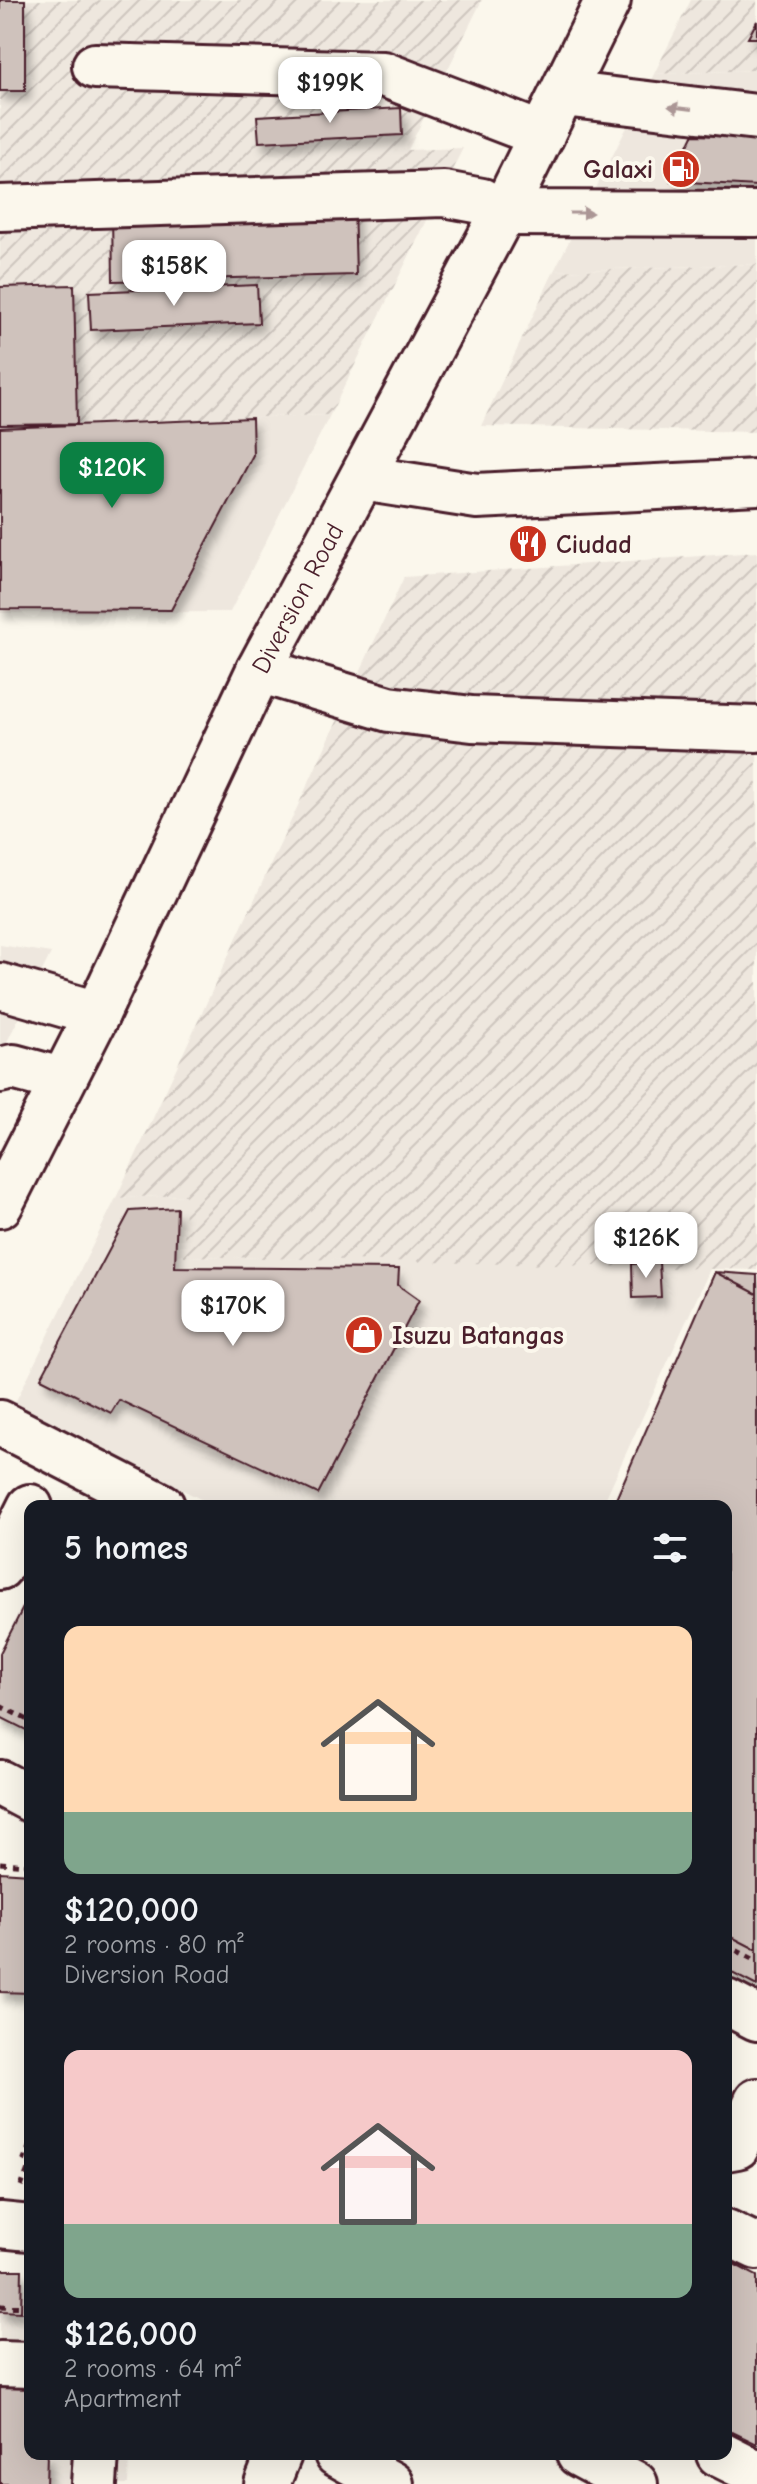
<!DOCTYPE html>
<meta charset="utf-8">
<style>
:root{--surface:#171b24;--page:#20242c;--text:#f1f3f6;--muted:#9ea1a6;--accent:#0b8043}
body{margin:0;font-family:"Comic Neue",sans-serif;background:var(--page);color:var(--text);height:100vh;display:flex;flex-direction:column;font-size:30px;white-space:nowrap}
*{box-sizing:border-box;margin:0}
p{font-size:26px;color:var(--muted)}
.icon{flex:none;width:44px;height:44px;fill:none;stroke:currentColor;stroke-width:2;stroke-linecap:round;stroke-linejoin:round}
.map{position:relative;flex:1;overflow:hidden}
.drawer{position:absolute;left:24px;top:1500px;width:708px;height:960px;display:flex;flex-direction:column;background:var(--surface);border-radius:16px;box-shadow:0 8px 32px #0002}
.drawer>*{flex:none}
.price{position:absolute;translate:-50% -68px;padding:0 18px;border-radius:16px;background:#fff;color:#222;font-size:26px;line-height:52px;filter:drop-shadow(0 2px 4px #0008)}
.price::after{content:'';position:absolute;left:50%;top:48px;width:24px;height:18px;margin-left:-12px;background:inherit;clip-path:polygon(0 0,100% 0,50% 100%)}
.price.on{background:var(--accent);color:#fff}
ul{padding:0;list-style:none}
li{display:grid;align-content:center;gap:16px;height:424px;padding:0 40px}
li span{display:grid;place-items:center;height:248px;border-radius:16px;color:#555}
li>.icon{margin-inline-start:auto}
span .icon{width:144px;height:144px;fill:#fffc;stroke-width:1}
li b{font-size:34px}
h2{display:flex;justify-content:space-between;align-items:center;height:96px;padding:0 40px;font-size:34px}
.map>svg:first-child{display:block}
</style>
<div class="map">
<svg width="757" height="2484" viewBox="0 0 757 2484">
<defs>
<pattern id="industrial-furrows" width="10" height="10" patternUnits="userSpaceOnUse" patternTransform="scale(2)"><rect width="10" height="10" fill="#eee7de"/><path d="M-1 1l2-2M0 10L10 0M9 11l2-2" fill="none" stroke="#cec6bf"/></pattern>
<filter id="shadow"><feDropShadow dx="5" dy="9" stdDeviation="4" flood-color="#0004"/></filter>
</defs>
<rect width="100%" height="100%" fill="#fbf7ec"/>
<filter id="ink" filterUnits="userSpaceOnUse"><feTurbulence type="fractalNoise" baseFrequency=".0125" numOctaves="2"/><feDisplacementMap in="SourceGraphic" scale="16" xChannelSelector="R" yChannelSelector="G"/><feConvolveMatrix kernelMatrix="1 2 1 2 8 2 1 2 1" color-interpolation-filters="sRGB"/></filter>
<g filter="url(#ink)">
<path fill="#eee7de" d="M757,70V264L554,271L654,74Z
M330,415L230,612L0,613V425Z
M0,945L51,953L0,1056Z
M185,1195V1256L711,1267L602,1506H214L15,1403L116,1198Z
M0,2313H30V2454H129L128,2484H0Z"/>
<path fill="url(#industrial-furrows)" d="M0,0H482L408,150L463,148L330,415L0,425Z
M691,0H757V70L654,74Z
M757,264V432L481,426L554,271Z
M757,552V1270L184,1256L185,1195L116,1198L404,577Z"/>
<path fill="#cfc2bc" stroke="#4a1f2b" stroke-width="2" filter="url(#shadow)" d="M0,0H25V91H0Z
M757,21V38H748Z
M401,108L402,135L259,142L257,116Z
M693,135L757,137V186L671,181Z
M354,206L356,275L113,281L112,212Z
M74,285L77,424L0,425V287Z
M257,285L259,323L91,330L89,292Z
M252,418L253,455L171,610L0,609V428Z
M177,1208L175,1267L399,1269L398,1285L419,1300L318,1494L119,1400L111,1413L41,1378L130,1211Z
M659,1262L661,1297L633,1298L632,1264Z
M715,1272L757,1294V1950L726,1934V1506H613Z
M715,1272L757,1275V1294Z
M30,1594V1732L0,1717V1653Z
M0,1872L30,1874V1993L0,1992Z
M726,1934L757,1950V1986L726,1970Z
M726,2260L757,2276V2444L726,2429Z
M0,2270H22L21,2312L0,2311Z
M0,2384L30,2385V2454H47L46,2484H0Z"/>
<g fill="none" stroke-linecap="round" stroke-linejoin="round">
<defs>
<path id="minor" d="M95,66L383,74L542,135
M563,94L757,117
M0,208L444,194L482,201L503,213L757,214
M362,478L477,496L757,482
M259,670L389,709L472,719L757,729
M0,986L97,1014
M0,1070L13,1067L61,1080
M0,1423L162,1506
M0,1567L30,1507
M0,1783L30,1799
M726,2002L757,2018
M726,2148L737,2146L757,2101
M0,2225L30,2228
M726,2232L757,2247
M0,2364L30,2365
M337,2454L391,2484
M579,2454L635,2484
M719,2454L757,2473
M94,2484L96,2454
M267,2484L279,2454"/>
<g id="highway">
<path id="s1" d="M0,1205L97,1014L259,670L503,213L608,0"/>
</g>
</defs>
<use href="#minor" stroke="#4a1f2b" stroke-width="50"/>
<use href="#highway" stroke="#4a1f2b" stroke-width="50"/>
<path stroke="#4a1f2b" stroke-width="5" stroke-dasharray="6 6" stroke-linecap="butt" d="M0,1706L30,1721
M0,1863L30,1865
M726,1945L757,1961
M30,2145L24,2159L30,2161
M21,2187L30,2164
M0,2306L30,2307"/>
<use href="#minor" stroke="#fbf7ec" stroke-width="44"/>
<use href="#highway" stroke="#fbf7ec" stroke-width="44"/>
</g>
<defs><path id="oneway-solid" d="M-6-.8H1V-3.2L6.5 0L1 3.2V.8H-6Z" transform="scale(2)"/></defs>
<g fill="#ab9695">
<use href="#oneway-solid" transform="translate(680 108) rotate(-173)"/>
<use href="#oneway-solid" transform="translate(581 213)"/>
</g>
</g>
<defs>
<symbol id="fuel-disc" viewBox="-11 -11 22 22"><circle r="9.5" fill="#c8321e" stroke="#fbf7ec"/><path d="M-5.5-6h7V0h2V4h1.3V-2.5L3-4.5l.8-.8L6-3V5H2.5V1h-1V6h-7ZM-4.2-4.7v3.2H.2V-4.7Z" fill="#fff"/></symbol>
<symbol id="restaurant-disc" viewBox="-11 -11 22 22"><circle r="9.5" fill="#c8321e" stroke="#fbf7ec"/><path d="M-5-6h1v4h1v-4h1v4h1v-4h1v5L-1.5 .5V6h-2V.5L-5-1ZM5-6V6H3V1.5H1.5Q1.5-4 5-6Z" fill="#fff"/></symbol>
<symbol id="shop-disc" viewBox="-11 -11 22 22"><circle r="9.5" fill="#c8321e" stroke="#fbf7ec"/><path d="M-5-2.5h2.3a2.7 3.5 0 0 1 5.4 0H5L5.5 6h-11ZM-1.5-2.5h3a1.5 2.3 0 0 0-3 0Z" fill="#fff"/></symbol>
</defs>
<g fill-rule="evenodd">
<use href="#fuel-disc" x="659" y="147" width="44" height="44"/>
<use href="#restaurant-disc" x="506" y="522" width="44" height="44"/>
<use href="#shop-disc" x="342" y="1313" width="44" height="44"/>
</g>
<g text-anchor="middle" stroke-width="8" stroke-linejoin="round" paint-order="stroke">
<g font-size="26" font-weight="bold" fill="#4a1f2b" stroke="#fbf7ec" text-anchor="start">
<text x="653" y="178" text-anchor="end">Galaxi</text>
<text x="556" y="553">Ciudad</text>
<text x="392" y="1344">Isuzu Batangas</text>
</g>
<g font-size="26" fill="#4a1f2b" stroke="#fbf7ec">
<text dy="9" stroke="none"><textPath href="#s1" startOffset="676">Diversion Road</textPath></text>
</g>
</g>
</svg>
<b class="price" style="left:330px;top:125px">$199K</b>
<b class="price" style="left:174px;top:308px">$158K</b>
<b class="price on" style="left:112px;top:510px">$120K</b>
<b class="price" style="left:646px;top:1280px">$126K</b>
<b class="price" style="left:233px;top:1348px">$170K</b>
<section class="drawer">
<h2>5 homes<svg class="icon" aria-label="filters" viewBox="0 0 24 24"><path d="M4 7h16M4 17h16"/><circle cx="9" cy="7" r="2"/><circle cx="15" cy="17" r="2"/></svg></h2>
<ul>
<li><span style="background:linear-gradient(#ffd9b3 75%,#7fa58c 0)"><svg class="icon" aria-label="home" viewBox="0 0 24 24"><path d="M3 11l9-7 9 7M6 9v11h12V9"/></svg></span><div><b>$120,000</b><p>2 rooms · 80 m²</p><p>Diversion Road</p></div></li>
<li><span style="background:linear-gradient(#f6c9c9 70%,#7fa58c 0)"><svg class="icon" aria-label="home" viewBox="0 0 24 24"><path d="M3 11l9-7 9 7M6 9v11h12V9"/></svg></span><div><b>$126,000</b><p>2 rooms · 64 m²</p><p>Apartment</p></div></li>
</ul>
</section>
</div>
